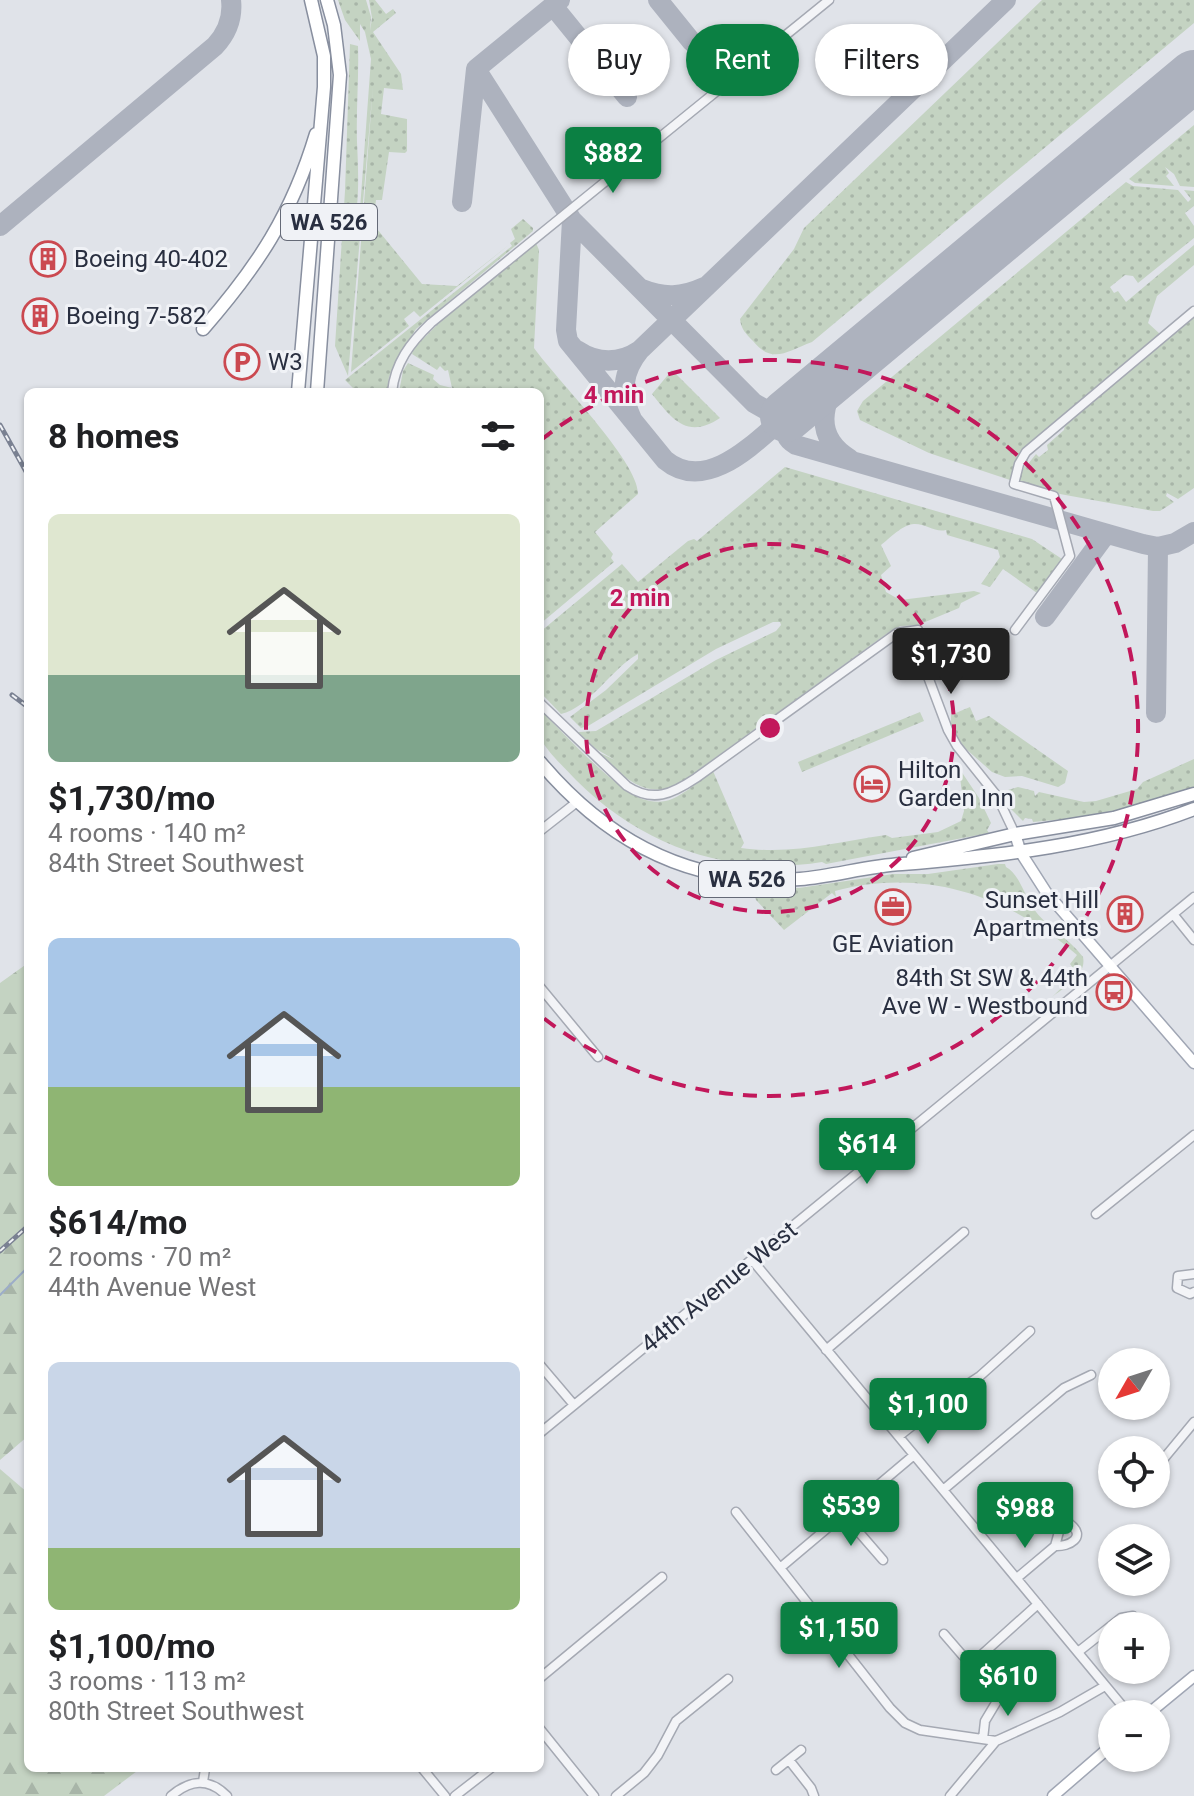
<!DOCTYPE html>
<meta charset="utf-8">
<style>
:root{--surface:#fff;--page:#f2f2f2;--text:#202124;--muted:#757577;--accent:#0b8043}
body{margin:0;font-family:Roboto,sans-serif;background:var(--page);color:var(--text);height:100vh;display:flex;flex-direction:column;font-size:30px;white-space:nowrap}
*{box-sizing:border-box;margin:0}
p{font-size:26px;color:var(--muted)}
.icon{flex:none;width:44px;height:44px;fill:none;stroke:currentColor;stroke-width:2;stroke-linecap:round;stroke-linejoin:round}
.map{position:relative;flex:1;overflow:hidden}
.panel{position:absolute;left:24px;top:388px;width:520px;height:1384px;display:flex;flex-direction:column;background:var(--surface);border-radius:12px;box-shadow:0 2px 6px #0004}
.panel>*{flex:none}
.top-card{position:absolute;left:568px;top:24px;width:506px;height:72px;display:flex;gap:16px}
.needle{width:52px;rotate:231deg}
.buttons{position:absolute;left:1098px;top:1348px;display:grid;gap:16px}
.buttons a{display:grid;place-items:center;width:72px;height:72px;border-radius:50%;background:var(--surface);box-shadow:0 2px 6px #0004;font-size:40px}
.price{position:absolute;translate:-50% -68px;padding:0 18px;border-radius:8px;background:var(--accent);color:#fff;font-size:26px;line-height:52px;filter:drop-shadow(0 2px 4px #0008)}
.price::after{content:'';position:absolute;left:50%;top:48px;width:24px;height:18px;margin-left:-12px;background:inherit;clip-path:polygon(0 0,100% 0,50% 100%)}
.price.on{background:#222;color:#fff}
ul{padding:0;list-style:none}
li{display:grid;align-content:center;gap:16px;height:424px;padding:0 24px}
li span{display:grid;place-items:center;height:248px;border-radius:12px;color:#555}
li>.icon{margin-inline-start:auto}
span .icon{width:144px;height:144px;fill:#fffc;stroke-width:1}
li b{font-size:34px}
h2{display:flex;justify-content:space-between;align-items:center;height:96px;padding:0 24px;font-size:34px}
.pill{padding:0 28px;border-radius:36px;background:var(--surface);box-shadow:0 2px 6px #0004;font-size:28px;line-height:72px}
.pill.on{background:var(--accent);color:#fff}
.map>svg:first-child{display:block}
</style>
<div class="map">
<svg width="1194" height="1796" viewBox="0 0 1194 1796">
<defs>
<pattern id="green-dots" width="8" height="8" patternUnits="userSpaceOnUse" patternTransform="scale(2)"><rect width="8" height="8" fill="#c4d3c2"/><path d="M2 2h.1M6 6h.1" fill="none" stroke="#a8b5a8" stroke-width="1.8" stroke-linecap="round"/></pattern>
<pattern id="forest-firs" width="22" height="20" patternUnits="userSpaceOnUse" patternTransform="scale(2)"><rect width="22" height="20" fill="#c4d3c2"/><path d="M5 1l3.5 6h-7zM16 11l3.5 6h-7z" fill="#a8b5a8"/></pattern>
</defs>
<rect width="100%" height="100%" fill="#e0e3e9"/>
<path fill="url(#green-dots)" d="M338,0H366L371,17L370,31L372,18L369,0H375L386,14L393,9L396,13L373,32L401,74L403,90L384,88L381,114L407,119V151L405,153L389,152L382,200H376L373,224L422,284L457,286L510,244L420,317L414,311L404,319L409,326L351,372L373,86L348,376L335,346L345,191L350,44L358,46C359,78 356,110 357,142C358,164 359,184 357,206L360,209L371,59L365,32L360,24V41L345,20Z
M1042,0H1194V23L812,342C787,351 773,365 753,341C746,334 741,329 740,319L794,249L804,228Z
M1194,125V187L1180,186L1174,174L1165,167L1169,173L1166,176L1174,186L1135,183L1129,179Z
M1126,182L1133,186L1178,190L1188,202L1191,199L1184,190L1194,191V206L1185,213L1194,226V238L1138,283L1133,276L1125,275L1110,287L1114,293L1118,291L1126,302L1194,245V265L1157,296L1148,323L1160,334L1022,450L1016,459L1010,480L929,453L860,420L857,411L863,401Z
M523,219L533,228V231L416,329L397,358L389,377L387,392H353V388L345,380L512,246L510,243L515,239L511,229Z
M536,243L539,250L534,348C556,379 639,462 638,494L595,532L613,554L611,558L614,562L540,624V392H399L403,371L408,363L434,375L433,379L440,385L452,388L448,370L445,371L440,366L437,370L412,354L414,348L439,323Z
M1194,316V488L1178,499L1167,493L1166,496L1174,502L1160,511H1153L1060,494L1021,483L1019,480L1028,457V464L1036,454L1039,457L1048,450L1047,445L1064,430L1065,425Z
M672,370L720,418C687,440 672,419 652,394Z
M785,467L1032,539L1062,559L1037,593L1003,569L990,587L981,584L1000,557L998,550L947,535L946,530C936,533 926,524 915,524C904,523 889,539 881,545L891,566L881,575L886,592L900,600L974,591L981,593L961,603L959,608L918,625L900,626L889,632L675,787C640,798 620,773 596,751L615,760L596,749L578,732L596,731L716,660L776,631L781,625L780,622H773L716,649L588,726L581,728L570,717L606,690L638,659V654C613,667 589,708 561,714L540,692V632L622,564L638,582L688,541L694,539L697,541Z
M970,707L976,721L989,716L1068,771L1065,783L1058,787L1022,776L1005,777L992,772L957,741L951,725V715Z
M540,709C562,732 614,788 642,799C651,802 663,803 672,799C686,793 700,780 713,771L744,843L741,848C794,855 835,842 886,835L892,838L938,832L961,821L964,811L959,768L979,798L991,823L987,830L989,833L826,864L822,862C729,877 642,846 576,780C567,770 548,753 541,739C538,731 540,717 540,709Z
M920,712L924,721L802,772L798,762Z
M1194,759V788L1145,804L1097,816L1033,822L1032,819L1025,818L1023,821L1011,809L1006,796L1008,790L1018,787L1034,791L1035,796L1039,792L1084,802L1096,801L1137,789L1143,782Z
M998,864H1005L1006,867C1019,874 1024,894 1033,908C1046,927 1069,938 1083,957C1087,976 1064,987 1051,998L1077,973L1070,964L1077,955C1010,896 924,867 835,891L836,897L832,893L784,930L756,900L753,889L799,888L893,874H928Z"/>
<path fill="url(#forest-firs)" d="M28,963V1436L0,1460V983Z
M0,1469L28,1493V1768H141L104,1796H0Z"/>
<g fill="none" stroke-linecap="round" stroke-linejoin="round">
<path stroke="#9cadc8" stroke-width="2" d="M0,1295L28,1267"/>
<path stroke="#adb2be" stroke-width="20" d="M560,0L476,69L572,220L754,403L775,415L786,416
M658,0L692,42
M553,6L627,97
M462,202L476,69
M572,220L566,330L568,341L665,460C707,495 756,441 786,416
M0,226L215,46C227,33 233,17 231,0
M642,289C664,298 682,297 704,287
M577,350C598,364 619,364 640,350
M841,370C824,402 811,436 850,459
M786,416C786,429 782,437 796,445L1143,544L1158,547L1175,543L1194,532
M632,419C620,394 622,372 640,350L1006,0
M1045,617L1106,534
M1156,713L1158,547"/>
<path stroke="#adb2be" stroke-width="52" d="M786,416L1194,76"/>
<defs>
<path id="minor" d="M392,392C395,363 410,343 431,323L829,0
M1015,630L1070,556L1054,496L1014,484L1019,464L1026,452L1194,311
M540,703L627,786C653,803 672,794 696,778L897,633L918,630L924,666L948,730L957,746L997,796L1015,834
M540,831L577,802
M1173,914L1194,940
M540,987L598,1057
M1096,1214L1194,1135
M753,1261L1129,1714
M1194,1274L1178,1276L1177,1288L1190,1294L1194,1292
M826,1350L964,1232
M540,1365L574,1405
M540,1433L1194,897
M899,1436L951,1395L980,1376L1030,1331
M1156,1468L1194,1422
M943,1490L1064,1388L1091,1375
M736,1512L890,1708L905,1723L920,1730L996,1741
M844,1515L883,1560
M780,1568L914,1455
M1017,1578L1055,1546L1060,1528L1070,1524C1087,1537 1069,1547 1055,1546
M944,1634L963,1656L978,1658L1038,1604
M1078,1652L1121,1618L1133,1616L1140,1626
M540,1678L662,1577
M540,1729L594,1796
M983,1739L985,1721L1003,1691
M789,1760L811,1788L814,1796
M422,1768L445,1796
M776,1770L801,1750
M203,1782L205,1769
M171,1796C190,1780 208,1777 227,1796
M455,1796L491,1768
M616,1796L644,1773L658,1755L676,1721L728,1679
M950,1796L996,1741L1060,1712L1105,1686"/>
<path id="major" d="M1015,834L1021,853L1046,892L1194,1063
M1148,1714L1194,1676
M1053,1796L1112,1745"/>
<path id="highway" d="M203,329C258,266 292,214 316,134
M298,392L324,87V56L311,0
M317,392L340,75L334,25L327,0
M540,762C608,843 693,887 800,879C834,876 868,866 902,864C1001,856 1101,845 1194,809
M913,858L1015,834L1114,818L1194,794"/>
</defs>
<use href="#minor" stroke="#a5a9b3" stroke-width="11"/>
<use href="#major" stroke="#a0a6b4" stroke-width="13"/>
<use href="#highway" stroke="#888f9f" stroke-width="15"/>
<use href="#minor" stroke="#f3f4f7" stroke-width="8"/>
<use href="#major" stroke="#fff" stroke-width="10"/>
<use href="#highway" stroke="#fff" stroke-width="12"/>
<defs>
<path id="rail" d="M0,425L28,475
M12,695L28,707
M0,1251L28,1226"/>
</defs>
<use href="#rail" stroke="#7a8192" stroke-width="5"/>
<use href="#rail" stroke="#f0f2f6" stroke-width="2" stroke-dasharray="6" stroke-linecap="butt"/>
</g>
<g fill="none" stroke="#c2185b" stroke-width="4" stroke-dasharray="14 10">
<circle cx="770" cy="728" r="184"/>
<path d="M541 440A368 368 0 1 1 541 1016"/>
</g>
<defs>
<symbol id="building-ring" viewBox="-11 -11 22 22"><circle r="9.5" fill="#f0f2f6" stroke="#cb4950" stroke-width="1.5"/><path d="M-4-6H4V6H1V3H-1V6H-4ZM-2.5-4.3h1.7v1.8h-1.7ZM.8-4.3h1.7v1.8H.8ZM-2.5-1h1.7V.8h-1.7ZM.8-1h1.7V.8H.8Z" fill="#cb4950"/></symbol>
<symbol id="parking-ring" viewBox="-11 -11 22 22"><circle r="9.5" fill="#f0f2f6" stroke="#cb4950" stroke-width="1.5"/><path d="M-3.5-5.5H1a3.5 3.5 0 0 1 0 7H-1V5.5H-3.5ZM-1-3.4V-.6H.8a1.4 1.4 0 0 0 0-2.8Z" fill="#cb4950"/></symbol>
<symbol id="hotel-ring" viewBox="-11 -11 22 22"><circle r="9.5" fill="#f0f2f6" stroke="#cb4950" stroke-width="1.5"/><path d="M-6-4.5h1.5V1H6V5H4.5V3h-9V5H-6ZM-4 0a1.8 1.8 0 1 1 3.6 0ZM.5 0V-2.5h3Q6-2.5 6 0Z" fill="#cb4950"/></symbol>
<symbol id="office-ring" viewBox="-11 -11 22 22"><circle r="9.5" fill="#f0f2f6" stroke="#cb4950" stroke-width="1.5"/><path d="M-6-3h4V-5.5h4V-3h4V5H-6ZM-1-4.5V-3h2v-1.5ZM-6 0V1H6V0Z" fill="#cb4950"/></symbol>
<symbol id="bus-ring" viewBox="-11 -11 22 22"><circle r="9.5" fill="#f0f2f6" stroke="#cb4950" stroke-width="1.5"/><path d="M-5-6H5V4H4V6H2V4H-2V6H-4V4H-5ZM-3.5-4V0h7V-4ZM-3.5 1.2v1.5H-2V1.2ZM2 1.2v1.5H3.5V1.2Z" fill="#cb4950"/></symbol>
</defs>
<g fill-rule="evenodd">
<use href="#building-ring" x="28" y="239" width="40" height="40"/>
<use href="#building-ring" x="20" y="296" width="40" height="40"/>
<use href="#parking-ring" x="222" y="342" width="40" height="40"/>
<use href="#hotel-ring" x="852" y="764" width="40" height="40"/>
<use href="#office-ring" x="873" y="887" width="40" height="40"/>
<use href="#building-ring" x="1105" y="894" width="40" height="40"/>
<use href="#bus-ring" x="1094" y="972" width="40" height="40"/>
</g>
<g text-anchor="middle" stroke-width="6" stroke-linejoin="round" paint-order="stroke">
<g fill="#f0f2f6" stroke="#656a77" stroke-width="2">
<rect x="281" y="204" width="96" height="36" rx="6"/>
<rect x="699" y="861" width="96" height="36" rx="6"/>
</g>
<g font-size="22" font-weight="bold" fill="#292f40">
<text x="329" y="230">WA 526</text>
<text x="747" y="887">WA 526</text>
</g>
<g font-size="24" fill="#292f40" stroke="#f0f2f6" text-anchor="start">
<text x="74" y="267">Boeing 40-402</text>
<text x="66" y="324">Boeing 7-582</text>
<text x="268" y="370">W3</text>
<text x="898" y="778">Hilton<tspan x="898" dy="28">Garden Inn</tspan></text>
<text x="1099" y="908" text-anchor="end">Sunset Hill<tspan x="1099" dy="28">Apartments</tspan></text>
<text x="893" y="952" text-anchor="middle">GE Aviation</text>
<text x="1088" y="986" text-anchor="end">84th St SW &amp; 44th<tspan x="1088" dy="28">Ave W - Westbound</tspan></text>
</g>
<g font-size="24" fill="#292f40" stroke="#f0f2f6">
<text transform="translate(719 1287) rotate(-39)" y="8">44th Avenue West</text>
</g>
</g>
<circle cx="770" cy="728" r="12" fill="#c2185b" stroke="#f0f2f6" stroke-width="4"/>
<g font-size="24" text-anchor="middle" font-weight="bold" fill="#c2185b" stroke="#f0f2f6" stroke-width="6" stroke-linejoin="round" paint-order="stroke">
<text x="614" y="403">4 min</text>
<text x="640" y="606">2 min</text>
</g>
</svg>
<div class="buttons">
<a><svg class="needle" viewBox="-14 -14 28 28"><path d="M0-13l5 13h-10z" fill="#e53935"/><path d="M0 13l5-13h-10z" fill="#757577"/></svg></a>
<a><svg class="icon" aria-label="locate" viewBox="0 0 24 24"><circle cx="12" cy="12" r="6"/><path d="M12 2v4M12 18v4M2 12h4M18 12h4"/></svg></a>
<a><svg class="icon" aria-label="layers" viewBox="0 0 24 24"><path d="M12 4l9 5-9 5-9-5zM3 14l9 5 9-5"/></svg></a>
<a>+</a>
<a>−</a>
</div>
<b class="price" style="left:613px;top:195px">$882</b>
<b class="price on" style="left:951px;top:696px">$1,730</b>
<b class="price" style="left:867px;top:1186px">$614</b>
<b class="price" style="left:928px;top:1446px">$1,100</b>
<b class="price" style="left:851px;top:1548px">$539</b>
<b class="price" style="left:1025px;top:1550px">$988</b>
<b class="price" style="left:839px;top:1670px">$1,150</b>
<b class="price" style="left:1008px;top:1718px">$610</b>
<div class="top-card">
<a class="pill">Buy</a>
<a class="pill on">Rent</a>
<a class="pill">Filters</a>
</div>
<section class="panel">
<h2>8 homes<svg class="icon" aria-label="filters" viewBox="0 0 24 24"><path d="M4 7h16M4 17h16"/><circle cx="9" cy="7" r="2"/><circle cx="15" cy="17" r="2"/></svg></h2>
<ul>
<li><span style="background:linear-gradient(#dfe7d0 65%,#7fa58c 0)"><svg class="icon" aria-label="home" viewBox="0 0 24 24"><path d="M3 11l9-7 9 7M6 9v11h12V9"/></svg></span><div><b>$1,730/mo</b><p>4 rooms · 140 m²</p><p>84th Street Southwest</p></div></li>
<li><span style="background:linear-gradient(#a9c7e8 60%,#8fb573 0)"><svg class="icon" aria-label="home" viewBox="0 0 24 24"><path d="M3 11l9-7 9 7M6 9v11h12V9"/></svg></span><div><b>$614/mo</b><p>2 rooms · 70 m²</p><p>44th Avenue West</p></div></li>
<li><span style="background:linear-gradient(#c9d6e8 75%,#8fb573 0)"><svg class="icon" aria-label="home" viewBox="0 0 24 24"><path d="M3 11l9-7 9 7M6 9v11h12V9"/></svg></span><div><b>$1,100/mo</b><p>3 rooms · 113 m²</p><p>80th Street Southwest</p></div></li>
</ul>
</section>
</div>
